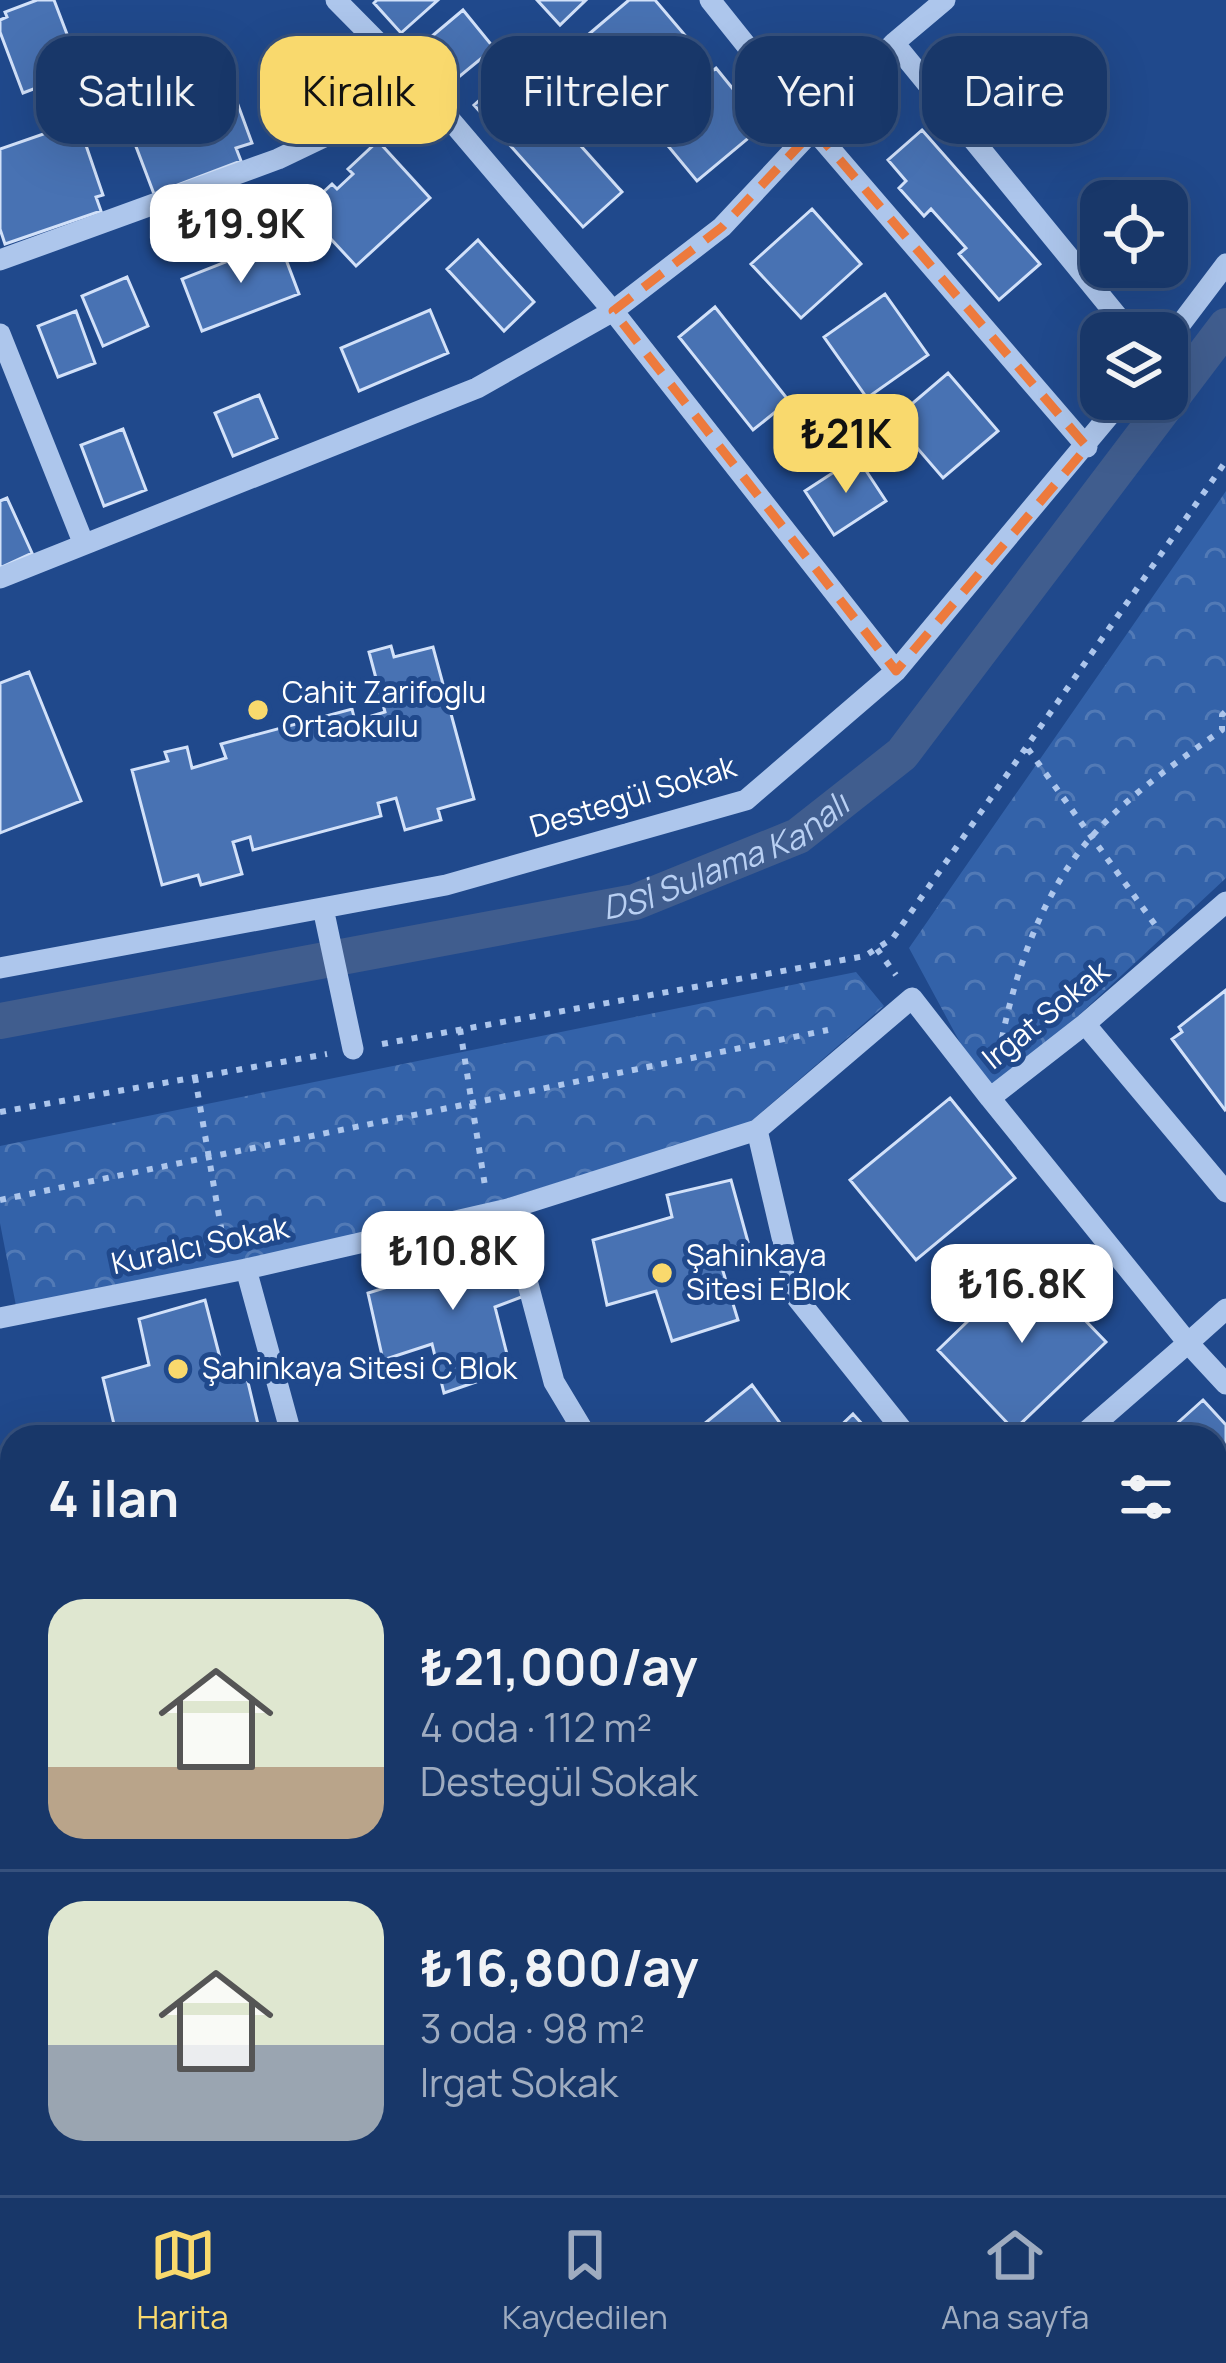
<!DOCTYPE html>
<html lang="tr">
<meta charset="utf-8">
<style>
:root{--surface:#183769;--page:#213f6f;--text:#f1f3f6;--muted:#9facc0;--line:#36517d;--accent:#f9d96d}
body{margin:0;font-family:Manrope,sans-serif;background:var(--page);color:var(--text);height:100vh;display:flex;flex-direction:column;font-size:45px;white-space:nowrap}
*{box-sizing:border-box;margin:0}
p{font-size:39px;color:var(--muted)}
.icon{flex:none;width:66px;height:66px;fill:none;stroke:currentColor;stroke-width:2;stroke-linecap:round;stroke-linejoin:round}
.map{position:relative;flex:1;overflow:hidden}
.side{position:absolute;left:0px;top:1425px;width:1227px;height:771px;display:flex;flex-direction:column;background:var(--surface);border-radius:36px 36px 0 0;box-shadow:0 12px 48px #0002,0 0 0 3px var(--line)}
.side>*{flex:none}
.top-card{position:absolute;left:36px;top:36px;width:1155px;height:108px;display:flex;gap:24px}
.buttons{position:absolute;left:1080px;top:180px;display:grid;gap:24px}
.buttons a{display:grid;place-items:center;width:108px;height:108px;border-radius:24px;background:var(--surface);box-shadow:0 12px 48px #0002,0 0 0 3px var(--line);font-size:60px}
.price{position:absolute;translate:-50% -102px;padding:0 27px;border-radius:24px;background:#fff;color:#222;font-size:39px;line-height:78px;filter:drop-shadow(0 3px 6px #0008)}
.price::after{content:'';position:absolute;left:50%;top:72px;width:36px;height:27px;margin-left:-18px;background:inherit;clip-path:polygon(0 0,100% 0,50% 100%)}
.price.selected{background:var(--accent);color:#111}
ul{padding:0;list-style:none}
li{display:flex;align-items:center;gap:36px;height:300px;padding:0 48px}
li+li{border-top:3px solid var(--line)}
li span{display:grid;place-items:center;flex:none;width:336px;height:240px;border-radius:36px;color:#555}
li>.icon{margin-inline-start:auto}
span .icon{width:144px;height:144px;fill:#fffc;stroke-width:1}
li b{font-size:51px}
h2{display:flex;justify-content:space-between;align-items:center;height:144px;padding:0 48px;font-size:51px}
.pill{padding:0 42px;border-radius:36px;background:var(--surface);box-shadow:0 12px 48px #0002,0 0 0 3px var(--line);font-size:42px;line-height:108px}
.pill.selected{background:var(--accent);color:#111}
.menu{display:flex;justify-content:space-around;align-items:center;height:168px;border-top:3px solid var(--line);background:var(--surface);font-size:33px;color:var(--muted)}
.menu a{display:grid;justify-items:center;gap:6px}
.menu .selected{color:var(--accent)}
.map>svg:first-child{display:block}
</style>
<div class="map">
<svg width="1226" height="2195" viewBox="0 0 1226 2195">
<defs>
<pattern id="park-crowns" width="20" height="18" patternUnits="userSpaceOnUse" patternTransform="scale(3)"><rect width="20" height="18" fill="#3362a9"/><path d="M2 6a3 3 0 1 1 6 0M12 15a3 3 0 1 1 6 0" fill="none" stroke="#527ab6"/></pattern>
</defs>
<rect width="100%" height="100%" fill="#20498c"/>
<path fill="url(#park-crowns)" d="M1226,491V878L990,1098L909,948Z
M856,972L884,1006L748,1124L482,1206L17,1311L0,1223V1146Z"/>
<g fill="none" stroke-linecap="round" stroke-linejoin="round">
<path stroke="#405d8e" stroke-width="36" id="s1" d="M0,1021L635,902L798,836L902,754L1226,326"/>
</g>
<path fill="#4872b3" stroke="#d2e1f9" stroke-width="3" d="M37,0H54L81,71L23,93L0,32V20L7,17L5,12Z
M377,0H438L401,33L374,3Z
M537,0H586L560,25Z
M629,0H655L695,47L628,105L576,45Z
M463,10L494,48L443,90L412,53Z
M223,64L252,143L236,148L241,161L154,194L121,107Z
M716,68L763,126L697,181L649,123Z
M513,70L622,192L583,227L474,105Z
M78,122L103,195L96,197L101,211L5,244L0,229V149Z
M922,130L1040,264L999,300L959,254L966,248L931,209L924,216L899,188L906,181L888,160Z
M378,141L430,198L356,266L304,210L332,184L337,189L353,174L348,169Z
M812,209L861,264L801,318L751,264Z
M478,240L534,302L504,331L447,269Z
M279,241L299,294L202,331L182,279Z
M127,277L148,326L103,346L82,296Z
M885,294L928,355L867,398L824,337Z
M715,307L789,401L753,430L679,337Z
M430,310L448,353L359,391L341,348Z
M76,311L95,363L58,377L38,326Z
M948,373L998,431L943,478L893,420Z
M259,395L277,438L233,456L215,413Z
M123,429L146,490L104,506L81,445Z
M857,457L886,501L834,535L805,491Z
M7,498L32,553L0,568V501Z
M391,646L394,657L433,647L474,799L438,809L441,820L405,830L396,798L378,803L381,816L253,850L250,837L233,842L242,874L201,885L198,875L162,885L132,770L168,761L165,752L187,747L192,768L226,758L221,744L352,709L355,721L385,712L369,652Z
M29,672L81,801L0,833V683Z
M1226,990V1109L1225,1110L1172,1039L1182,1032L1179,1027Z
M950,1098L1015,1178L916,1260L850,1180Z
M731,1180L748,1242L718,1255L738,1320L672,1341L656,1291L607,1305L593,1240L672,1217L667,1195Z
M508,1234L524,1296L495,1307L511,1370L444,1393L432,1344L383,1360L368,1293L450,1268L444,1250Z
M1029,1262L1106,1342L1014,1430L938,1350Z
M205,1300L226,1381L246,1374L261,1437H190L187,1429L158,1437H117L103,1378L149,1365L139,1319Z
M752,1385L783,1427L771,1437H688Z
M1203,1400L1226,1425V1474L1215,1485V1437H1162Z
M853,1414L874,1437H829Z
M7,1623L12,1645V1695L0,1698V1624Z
M0,1758L12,1759V1864L0,1875Z
M1226,1827V1907L1215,1893V1836Z
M1226,2039V2101L1215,2088V2048Z
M12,2116V2184H96L83,2195H0V2126Z
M260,2184H355L342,2195H264L257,2187Z
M567,2184H618L604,2195H576Z
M842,2184H936L923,2195H851Z
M1054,2184H1078L1087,2195H1040Z
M1088,2184H1138L1124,2195H1097Z"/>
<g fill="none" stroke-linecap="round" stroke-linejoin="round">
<path stroke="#adc6ec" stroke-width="6" stroke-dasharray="6 9" stroke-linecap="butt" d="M1028,749L1156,926
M877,949L896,975
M460,1029L485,1186
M382,1044L865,956L893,938L1226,461
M999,1053C1013,978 1040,894 1093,835C1130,794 1177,762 1222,730V715L1226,711
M195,1077L224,1245
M0,1112L327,1054
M0,1200L828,1030"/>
<path stroke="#adc6ec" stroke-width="21" d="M710,0L814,130L1087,447
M894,43L1131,333
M424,89L613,311L896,671
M0,260L278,159L424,89L336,0
M0,334L83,542
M1167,342L1226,264
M0,578L477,388L613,311L722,227L894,43L945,0
M323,908L353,1049
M0,968L446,885L746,800L896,671L1123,399
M1085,1024L1226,1192
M990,1098L1188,1343L1080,1437
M757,1130L796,1297L908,1437
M508,1209L554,1382L587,1437
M246,1269L292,1437
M1226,1309L1188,1343L1226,1384
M0,1318L246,1269L508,1209L757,1130L912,998L990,1098L1085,1024L1226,902
M0,1467L12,1518
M1215,1727L1226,1717
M0,1935L12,1925
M1215,2149L1226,2140
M430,2184L440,2195
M198,2195L210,2184
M651,2195L665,2184
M1159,2195L1172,2184"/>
</g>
<path fill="none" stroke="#ed7a3d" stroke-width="9" stroke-dasharray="24 15" stroke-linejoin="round" d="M814,130L1087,447L896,671L613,311L722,227Z"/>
<g fill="#f9d96d" stroke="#20498c" stroke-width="4.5">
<circle cx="258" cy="710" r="12"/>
<circle cx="662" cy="1273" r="12"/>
<circle cx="178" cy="1369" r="12"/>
</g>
<g text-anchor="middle" stroke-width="10" stroke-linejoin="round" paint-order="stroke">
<g font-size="30" fill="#fff" stroke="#20498c" text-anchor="start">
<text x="282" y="703">Cahit Zarifoglu<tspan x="282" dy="34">Ortaokulu</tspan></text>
<text x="686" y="1266">Şahinkaya<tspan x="686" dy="34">Sitesi E Blok</tspan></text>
<text x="202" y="1379">Şahinkaya Sitesi C Blok</text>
</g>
<g font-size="30" fill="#fff" stroke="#20498c">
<text transform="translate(633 797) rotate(-17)" y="10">Destegül Sokak</text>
<text transform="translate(1046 1015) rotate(-39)" y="10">Irgat Sokak</text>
<text transform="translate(200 1246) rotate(-12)" y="10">Kuralcı Sokak</text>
</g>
<g font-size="33" font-style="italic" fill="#b9d0f3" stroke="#20498c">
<text dy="12" stroke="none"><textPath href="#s1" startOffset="747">DSİ Sulama Kanalı</textPath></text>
</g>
</g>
</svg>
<div class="buttons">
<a><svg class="icon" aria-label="locate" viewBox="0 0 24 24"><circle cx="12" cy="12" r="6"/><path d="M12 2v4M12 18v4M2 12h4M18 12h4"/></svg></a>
<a><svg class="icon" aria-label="layers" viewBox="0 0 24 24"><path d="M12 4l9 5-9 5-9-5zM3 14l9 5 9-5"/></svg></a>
</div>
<b class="price" style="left:241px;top:286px">₺19.9K</b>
<b class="price selected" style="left:846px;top:496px">₺21K</b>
<b class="price" style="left:453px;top:1313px">₺10.8K</b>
<b class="price" style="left:1022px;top:1346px">₺16.8K</b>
<div class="top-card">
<a class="pill">Satılık</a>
<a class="pill selected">Kiralık</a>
<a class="pill">Filtreler</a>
<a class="pill">Yeni</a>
<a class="pill">Daire</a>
</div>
<section class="side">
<h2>4 ilan<svg class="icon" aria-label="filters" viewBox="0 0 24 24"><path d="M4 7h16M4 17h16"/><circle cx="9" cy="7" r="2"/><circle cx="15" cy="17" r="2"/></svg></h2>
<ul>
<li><span style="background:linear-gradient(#dfe7d0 70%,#b9a48a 0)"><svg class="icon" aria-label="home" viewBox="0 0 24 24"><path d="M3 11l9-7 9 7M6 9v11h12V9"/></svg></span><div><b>₺21,000/ay</b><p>4 oda · 112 m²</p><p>Destegül Sokak</p></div></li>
<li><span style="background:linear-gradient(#dfe7d0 60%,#9aa5b1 0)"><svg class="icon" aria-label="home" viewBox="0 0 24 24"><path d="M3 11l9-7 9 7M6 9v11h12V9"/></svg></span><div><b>₺16,800/ay</b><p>3 oda · 98 m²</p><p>Irgat Sokak</p></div></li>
</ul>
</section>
</div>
<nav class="menu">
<a class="selected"><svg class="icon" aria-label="map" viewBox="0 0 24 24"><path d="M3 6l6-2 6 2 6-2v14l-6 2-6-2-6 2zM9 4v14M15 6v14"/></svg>Harita</a>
<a><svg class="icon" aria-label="saved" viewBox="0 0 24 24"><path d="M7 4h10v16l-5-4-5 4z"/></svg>Kaydedilen</a>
<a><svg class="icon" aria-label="home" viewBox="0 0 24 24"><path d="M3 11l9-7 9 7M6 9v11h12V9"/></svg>Ana sayfa</a>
</nav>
